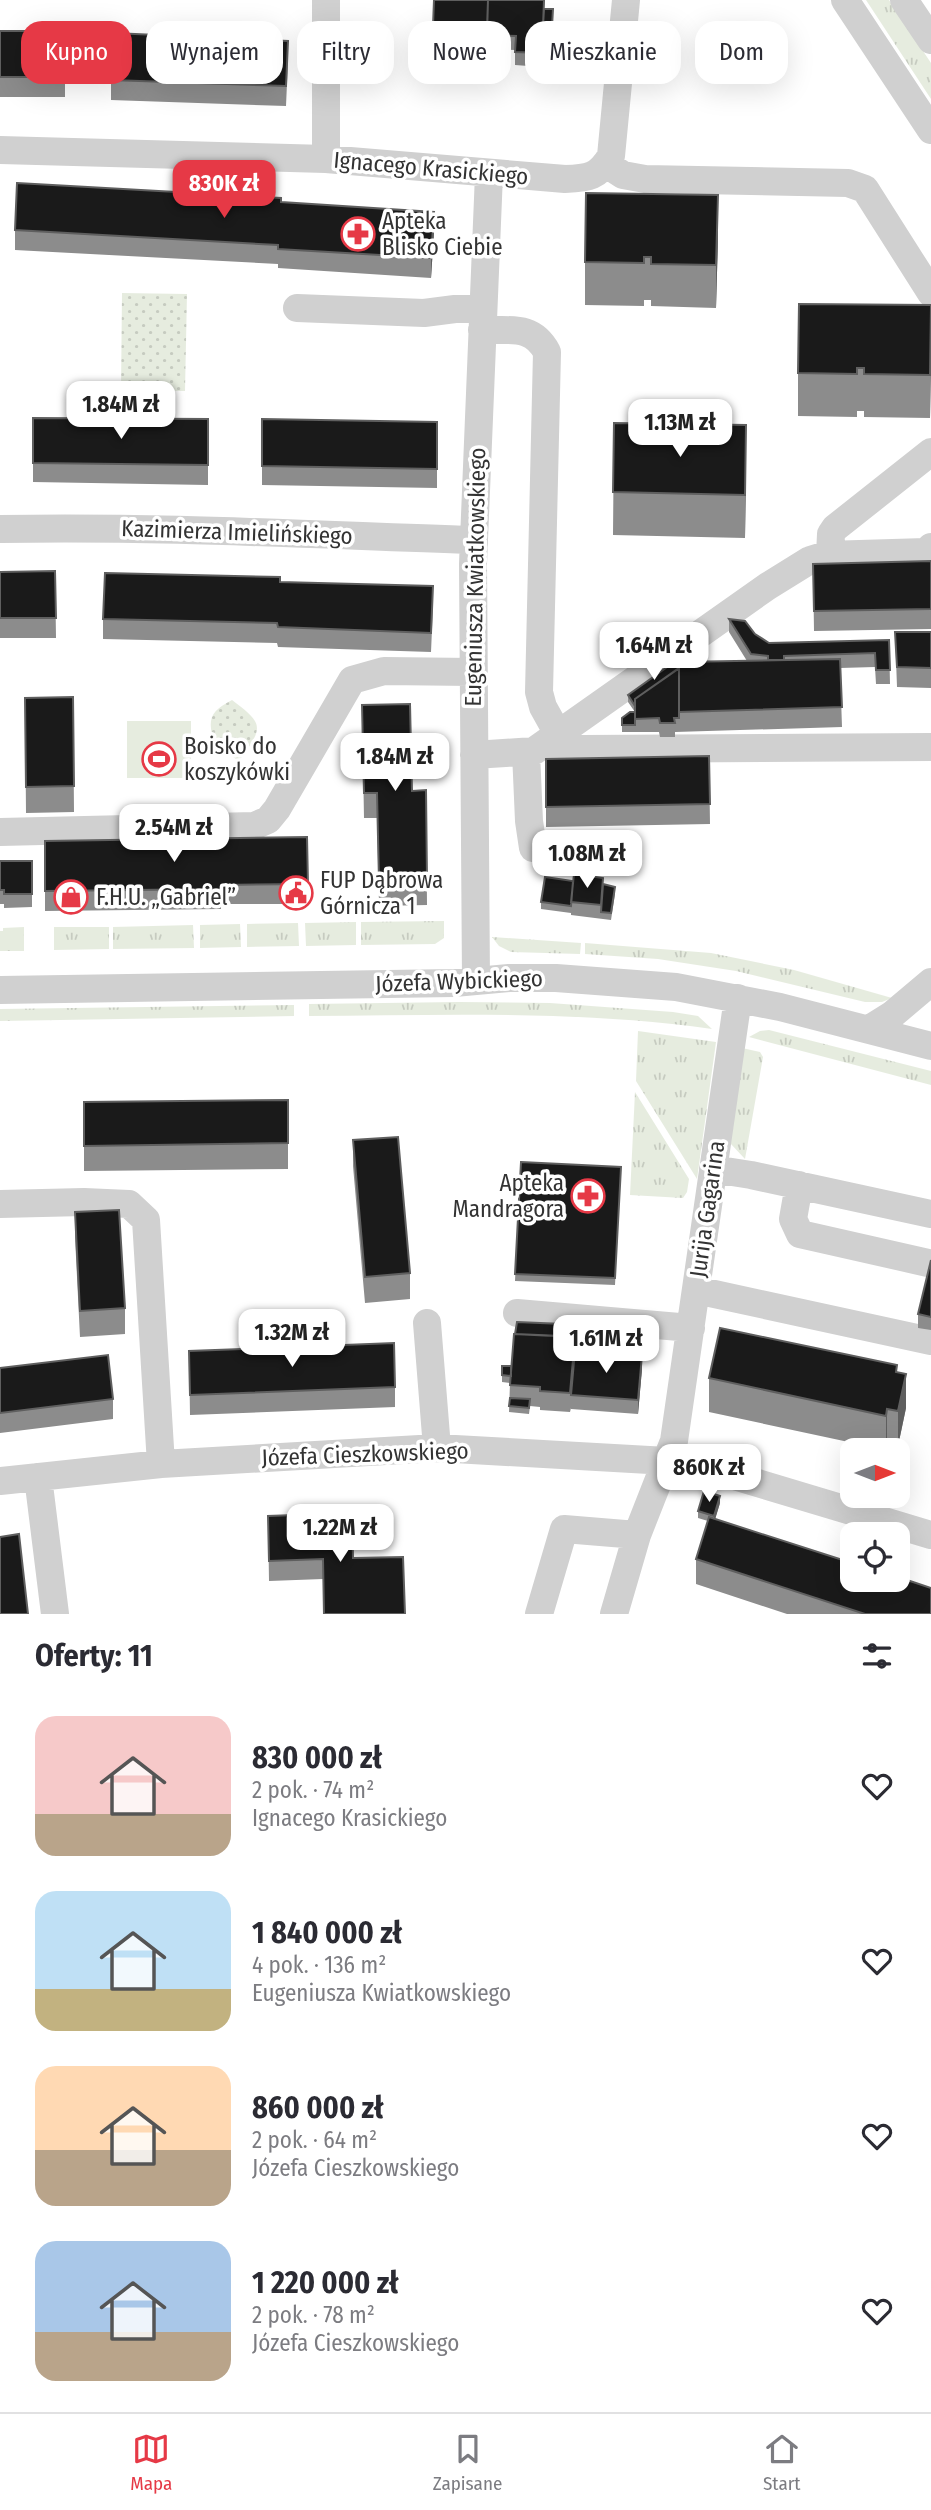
<!DOCTYPE html>
<html lang="pl">
<meta charset="utf-8">
<style>
:root{--surface:#fff;--page:#f2f2f3;--text:#2b2b33;--muted:#7c7c81;--line:#e1e1e2;--accent:#e63946}
body{margin:0;font-family:"Fira Sans Condensed",sans-serif;background:var(--page);color:var(--text);height:100vh;display:flex;flex-direction:column;font-size:26px;white-space:nowrap}
*{box-sizing:border-box;margin:0}
p{font-size:23px;color:var(--muted)}
.icon{flex:none;width:38px;height:38px;fill:none;stroke:currentColor;stroke-width:2;stroke-linecap:round;stroke-linejoin:round}
.map{position:relative;height:1614px;overflow:hidden}
.details{display:flex;flex-direction:column;background:var(--surface);flex:1}
.details>*{flex:none}
.banner{position:absolute;left:21px;top:21px;width:889px;height:63px;display:flex;gap:14px}
.needle{width:46px;rotate:90deg}
.fabs{position:absolute;left:840px;top:1438px;display:grid;gap:14px}
.fabs a{display:grid;place-items:center;width:70px;height:70px;border-radius:14px;background:var(--surface);box-shadow:0 7px 28px #0002;font-size:35px}
.price{position:absolute;translate:-50% -60px;padding:0 16px;border-radius:14px;background:#fff;color:#222;font-size:23px;line-height:46px;filter:drop-shadow(0 2px 4px #0008)}
.price::after{content:'';position:absolute;left:50%;top:42px;width:21px;height:16px;margin-left:-10px;background:inherit;clip-path:polygon(0 0,100% 0,50% 100%)}
.price.on{background:var(--accent);color:#fff}
ul{padding:0;list-style:none}
li{display:flex;align-items:center;gap:21px;height:175px;padding:0 35px}
li span{display:grid;place-items:center;flex:none;width:196px;height:140px;border-radius:21px;color:#555}
li>.icon{margin-inline-start:auto}
span .icon{width:84px;height:84px;fill:#fffc;stroke-width:1}
li b{font-size:30px}
h2{display:flex;justify-content:space-between;align-items:center;height:84px;padding:0 35px;font-size:30px}
.tag{padding:0 24px;border-radius:21px;background:var(--surface);box-shadow:0 7px 28px #0002;font-size:24px;line-height:63px}
.tag.on{background:var(--accent);color:#fff}
.tab-bar{display:flex;justify-content:space-around;align-items:center;height:98px;border-top:2px solid var(--line);background:var(--surface);font-size:19px;color:var(--muted)}
.tab-bar a{display:grid;justify-items:center;gap:4px}
.tab-bar .on{color:var(--accent)}
.map>svg:first-child{display:block}
</style>
<div class="map">
<svg width="931" height="1614" viewBox="0 0 931 1614">
<defs>
<pattern id="grass-tufts" width="24" height="20" patternUnits="userSpaceOnUse" patternTransform="scale(1.75)"><rect width="24" height="20" fill="#e6ecdf"/><path d="M3 7l-1-3M5 7V3M7 7l1-3M15 17l-1-3M17 17v-4M19 17l1-3" fill="none" stroke="#c6cbc0"/></pattern>
<pattern id="park-dots" width="8" height="8" patternUnits="userSpaceOnUse" patternTransform="scale(1.75)"><rect width="8" height="8" fill="#e6ecdf"/><path d="M2 2h.1M6 6h.1" fill="none" stroke="#c6cbc0" stroke-width="1.8" stroke-linecap="round"/></pattern>
</defs>
<rect width="100%" height="100%" fill="#fff"/>
<path fill="url(#grass-tufts)" d="M866,0H889L931,63V99Z
M444,921V938L435,944L361,945V922Z
M356,922V945L306,946L305,923Z
M298,923L299,946L247,947V924Z
M240,924L241,947L200,948V925Z
M193,925L194,948L113,949V927Z
M24,927V951H0V931H3V928Z
M54,927H109V949L54,950Z
M492,937L581,943L580,954L511,952L499,946Z
M585,943L711,953L794,970L892,998L882,1002H865L736,971L658,959L585,954Z
M459,1002L550,1003L673,1012L698,1016L712,1029C578,1010 444,1015 309,1016V1004Z
M294,1005V1016L0,1021V1009Z
M769,1030L931,1071V1085L749,1037L760,1031Z
M638,1031L716,1042L697,1179L636,1081Z
M742,1048L760,1052L763,1057L745,1159L730,1143Z
M635,1092L689,1179L687,1192L683,1198L630,1195Z"/>
<path fill="url(#park-dots)" d="M122,293L187,294L185,391L121,390Z
M232,700C264,724 264,727 239,761L215,745C207,720 209,712 232,700Z"/>
<path fill="#e6ecdf" d="M127,721H191V778H127Z"/>
<g fill="none" stroke-linecap="round" stroke-linejoin="round">
<path stroke="#d0d0d0" stroke-width="28" d="M845,0L931,130
M904,0L931,40
M0,150L326,159L565,179C589,178 598,177 611,156L626,0
M326,159V0
M606,164L623,175L645,179L848,183L865,189L931,293
M297,308L424,313L455,309H483
M482,330C510,331 532,324 547,352L539,692L543,707L558,734
M0,529C158,526 316,535 473,540
M830,555L831,534L835,528L931,452
M548,742L564,749H582L931,747
M526,752L529,821L533,848L596,854
M474,755L534,751L768,586L810,560L826,555L926,552L931,547
M0,832L254,826L268,820L277,809L352,680L384,671L473,672
M476,981L473,564L489,174
M0,990L454,983L509,978H556L676,987L780,1007L931,1046
M869,1029L893,1014L931,982
M713,1169L751,1175L931,1214
M799,1185L793,1219L800,1234L928,1263
M0,1204L84,1202L129,1204L146,1220L161,1464
M696,1290L931,1341
M517,1313L691,1328
M427,1323L437,1448
M38,1477L55,1614
M0,1481L161,1464L437,1448L667,1461L711,1469L931,1535
M539,1614L564,1529L637,1535
M614,1614L637,1535L674,1441L738,998"/>
</g>
<path fill="#8c8c8c" d="M434,0H545L544,9L553,16L551,51H542V48V67L515,65V50L433,46Z
M0,31H65V97H0Z
M288,60L286,106L111,100V80Z
M281,202L434,232L431,278L278,268V264L15,250V230Z
M718,238L716,308L651,306V300H644V306L585,305V262Z
M931,348L930,418L864,417V411H857V417L798,416V373Z
M33,418L208,419V485L33,482Z
M262,419L437,422V488L262,485Z
M614,423L673,430L746,468L745,538L613,535Z
M931,561V629L814,631L813,564Z
M55,571L56,638H0V572Z
M280,582L433,606L431,652L278,647L277,643L103,639V619Z
M729,619L755,634L769,643L889,640L890,684H876L875,667L840,668L842,727L675,732V737H660L659,732H622V718L635,712L628,702V695L678,669L747,661L729,632Z
M895,632H931V688L897,687Z
M73,697L74,812L26,813L25,698Z
M362,705L412,791L426,790L427,905L379,906L377,818H364Z
M709,756L710,824L546,827V759Z
M307,837L308,904H221V909L45,911V841Z
M0,861H32V907L4,908V904H0Z
M573,881L603,884L615,894L611,920L571,915V913L541,909V902Z
M84,1102L288,1143V1169L84,1171Z
M353,1140L410,1273V1299L365,1303L353,1166Z
M521,1162L621,1167L615,1285L515,1281Z
M75,1212L125,1308V1334L80,1337L75,1237Z
M931,1260V1330L918,1328V1314Z
M562,1336L575,1350L642,1369L638,1414L571,1409V1408L570,1412L540,1410V1407L530,1406L529,1414L509,1412L510,1383L502,1382V1366H511Z
M189,1351L395,1387V1407L190,1415Z
M0,1368L113,1399V1419L0,1433Z
M897,1372L906,1408L898,1446L887,1444L886,1450L709,1412V1378Z
M720,1503L715,1519L931,1614H787L696,1584V1559L708,1521L698,1518V1511Z
M268,1516L353,1558L323,1579L269,1581Z"/>
<path fill="#5f5f5f" d="M718,195V238L716,308V265Z
M434,212V232L431,278V258Z
M931,305V348L930,418V375Z
M746,425V468L745,538V495Z
M642,1355V1369L638,1414V1400Z
M906,1374V1408L898,1446V1411Z
M887,1409V1444L886,1450V1416Z
M720,1496V1503L714,1523V1516Z"/>
<path fill="#1a1a1a" stroke="#5f5f5f" stroke-width="2" d="M434,0H488L487,29L433,26Z
M488,0H544L542,53L515,52L516,36L487,35Z
M544,9H553L551,44H542Z
M0,31H65V77H0Z
M113,33L288,41L286,86L111,80Z
M17,183L281,198V202L434,212L431,258L278,249V245L15,230Z
M586,193L718,195L716,265L651,264V257H644V263L585,262Z
M799,304L931,305L930,375L864,374V368H857V374L798,373Z
M33,418L208,419V465L33,463Z
M262,419L437,422V469L262,466Z
M614,423L673,424V430H680V424L746,425L745,495L613,492Z
M931,561V609L814,611L813,564Z
M55,571L56,618H0V572Z
M105,573L280,577V582L433,586L431,633L278,627L277,623L103,619Z
M729,619L745,621L755,634L769,643L889,640L890,670H876L875,653L784,656V660H768V656L751,654Z
M895,632H931V668L897,667Z
M840,659L842,707L679,712V662Z
M677,660L678,669L635,699V706L628,695Z
M679,668V718H674L675,723H660L659,718L635,719V699Z
M73,697L74,786L26,787L25,698Z
M410,704L412,791L426,790L427,880L379,881L377,793H364L362,705Z
M630,712H635V725H622V718Z
M709,756L710,804L546,807V759Z
M307,837L308,884L221,885V889L45,891V841Z
M0,861H32V894H4V890H0Z
M574,874L603,878L601,905L571,902Z
M545,877L573,881L571,906L541,902Z
M603,884L615,887L611,913L601,912Z
M288,1100V1143L84,1146V1102Z
M398,1137L410,1273L365,1277L353,1140Z
M521,1162L621,1167L615,1278L515,1274Z
M119,1210L125,1308L80,1311L75,1212Z
M931,1260V1317L918,1314Z
M517,1322L563,1324L562,1336L515,1334Z
M720,1328L897,1365L896,1372L906,1374L898,1411L887,1409L886,1416L709,1378Z
M514,1334L575,1337L570,1393L540,1391V1387L510,1385Z
M394,1343L395,1387L190,1395L189,1351Z
M575,1350L642,1355L638,1400L571,1395Z
M108,1355L113,1399L0,1413V1368Z
M502,1366H511V1376L502,1375Z
M510,1398L530,1399L529,1408L509,1406Z
M704,1491L720,1496L714,1516L698,1511Z
M352,1513L353,1558L403,1557L405,1614H324L323,1559L269,1561L268,1516Z
M709,1517L852,1563V1580H898V1577L931,1588V1614H865L696,1559Z
M19,1534L28,1614H0V1537Z"/>
<defs>
<symbol id="pharmacy-ring" viewBox="-11 -11 22 22"><circle r="9.5" fill="#fff" stroke="#e63946" stroke-width="1.5"/><path d="M-2-6h4v4h4v4h-4v4h-4v-4h-4v-4h4Z" fill="#e63946"/></symbol>
<symbol id="stadium-ring" viewBox="-11 -11 22 22"><circle r="9.5" fill="#fff" stroke="#e63946" stroke-width="1.5"/><path d="M0-5a6.5 5 0 1 0 0 10a6.5 5 0 1 0 0-10ZM-3.5-1.8h7v3.6h-7Z" fill="#e63946"/></symbol>
<symbol id="civic-ring" viewBox="-11 -11 22 22"><circle r="9.5" fill="#fff" stroke="#e63946" stroke-width="1.5"/><path d="M-.6-6.5H3V-4.5H.6V-3L4-1V1h2V6H-6V1h2V-1L-.6-3ZM-1.2 2.5V6h2.4V2.5Z" fill="#e63946"/></symbol>
<symbol id="shop-ring" viewBox="-11 -11 22 22"><circle r="9.5" fill="#fff" stroke="#e63946" stroke-width="1.5"/><path d="M-5-2.5h2.3a2.7 3.5 0 0 1 5.4 0H5L5.5 6h-11ZM-1.5-2.5h3a1.5 2.3 0 0 0-3 0Z" fill="#e63946"/></symbol>
</defs>
<g fill-rule="evenodd">
<use href="#pharmacy-ring" x="339" y="215" width="38" height="38"/>
<use href="#stadium-ring" x="140" y="740" width="38" height="38"/>
<use href="#civic-ring" x="277" y="874" width="38" height="38"/>
<use href="#shop-ring" x="52" y="878" width="38" height="38"/>
<use href="#pharmacy-ring" x="569" y="1177" width="38" height="38"/>
</g>
<g text-anchor="middle" stroke-width="7" stroke-linejoin="round" paint-order="stroke">
<g font-size="23" fill="#333" stroke="#fff">
<text transform="translate(431 168) rotate(5)" y="8">Ignacego Krasickiego</text>
<text transform="translate(237 532) rotate(2)" y="8">Kazimierza Imielińskiego</text>
<text transform="translate(475 577) rotate(-89)" y="8">Eugeniusza Kwiatkowskiego</text>
<text transform="translate(459 981) rotate(-2)" y="8">Józefa Wybickiego</text>
<text transform="translate(707 1209) rotate(-82)" y="8">Jurija Gagarina</text>
<text transform="translate(365 1454) rotate(-2)" y="8">Józefa Cieszkowskiego</text>
</g>
<g font-size="23" fill="#333" stroke="#fff" text-anchor="start">
<text x="382" y="229">Apteka<tspan x="382" dy="26">Blisko Ciebie</tspan></text>
<text x="184" y="754">Boisko do<tspan x="184" dy="26">koszykówki</tspan></text>
<text x="320" y="888">FUP Dąbrowa<tspan x="320" dy="26">Górnicza 1</tspan></text>
<text x="96" y="905">F.H.U. „Gabriel”</text>
<text x="564" y="1191" text-anchor="end">Apteka<tspan x="564" dy="26">Mandragora</tspan></text>
</g>
</g>
</svg>
<div class="fabs">
<a><svg class="needle" viewBox="-14 -14 28 28"><path d="M0-13l5 13h-10z" fill="#e53935"/><path d="M0 13l5-13h-10z" fill="#7c7c81"/></svg></a>
<a><svg class="icon" aria-label="locate" viewBox="0 0 24 24"><circle cx="12" cy="12" r="6"/><path d="M12 2v4M12 18v4M2 12h4M18 12h4"/></svg></a>
</div>
<b class="price on" style="left:224px;top:220px">830K zł</b>
<b class="price" style="left:121px;top:441px">1.84M zł</b>
<b class="price" style="left:680px;top:459px">1.13M zł</b>
<b class="price" style="left:654px;top:682px">1.64M zł</b>
<b class="price" style="left:395px;top:793px">1.84M zł</b>
<b class="price" style="left:174px;top:864px">2.54M zł</b>
<b class="price" style="left:587px;top:890px">1.08M zł</b>
<b class="price" style="left:292px;top:1369px">1.32M zł</b>
<b class="price" style="left:606px;top:1375px">1.61M zł</b>
<b class="price" style="left:709px;top:1504px">860K zł</b>
<b class="price" style="left:340px;top:1564px">1.22M zł</b>
<div class="banner">
<a class="tag on">Kupno</a>
<a class="tag">Wynajem</a>
<a class="tag">Filtry</a>
<a class="tag">Nowe</a>
<a class="tag">Mieszkanie</a>
<a class="tag">Dom</a>
</div>
</div>
<section class="details">
<h2>Oferty: 11<svg class="icon" aria-label="filters" viewBox="0 0 24 24"><path d="M4 7h16M4 17h16"/><circle cx="9" cy="7" r="2"/><circle cx="15" cy="17" r="2"/></svg></h2>
<ul>
<li><span style="background:linear-gradient(#f6c9c9 70%,#b9a48a 0)"><svg class="icon" aria-label="home" viewBox="0 0 24 24"><path d="M3 11l9-7 9 7M6 9v11h12V9"/></svg></span><div><b>830 000 zł</b><p>2 pok. · 74 m²</p><p>Ignacego Krasickiego</p></div><svg class="icon" aria-label="heart" viewBox="0 0 24 24"><path d="M12 20l-8-8c-3-5 5-10 8-4 3-6 11-1 8 4z"/></svg></li>
<li><span style="background:linear-gradient(#bfe0f5 70%,#c2b280 0)"><svg class="icon" aria-label="home" viewBox="0 0 24 24"><path d="M3 11l9-7 9 7M6 9v11h12V9"/></svg></span><div><b>1 840 000 zł</b><p>4 pok. · 136 m²</p><p>Eugeniusza Kwiatkowskiego</p></div><svg class="icon" aria-label="heart" viewBox="0 0 24 24"><path d="M12 20l-8-8c-3-5 5-10 8-4 3-6 11-1 8 4z"/></svg></li>
<li><span style="background:linear-gradient(#ffd9b3 60%,#b9a48a 0)"><svg class="icon" aria-label="home" viewBox="0 0 24 24"><path d="M3 11l9-7 9 7M6 9v11h12V9"/></svg></span><div><b>860 000 zł</b><p>2 pok. · 64 m²</p><p>Józefa Cieszkowskiego</p></div><svg class="icon" aria-label="heart" viewBox="0 0 24 24"><path d="M12 20l-8-8c-3-5 5-10 8-4 3-6 11-1 8 4z"/></svg></li>
<li><span style="background:linear-gradient(#a9c7e8 65%,#b9a48a 0)"><svg class="icon" aria-label="home" viewBox="0 0 24 24"><path d="M3 11l9-7 9 7M6 9v11h12V9"/></svg></span><div><b>1 220 000 zł</b><p>2 pok. · 78 m²</p><p>Józefa Cieszkowskiego</p></div><svg class="icon" aria-label="heart" viewBox="0 0 24 24"><path d="M12 20l-8-8c-3-5 5-10 8-4 3-6 11-1 8 4z"/></svg></li>
</ul>
</section>
<nav class="tab-bar">
<a class="on"><svg class="icon" aria-label="map" viewBox="0 0 24 24"><path d="M3 6l6-2 6 2 6-2v14l-6 2-6-2-6 2zM9 4v14M15 6v14"/></svg>Mapa</a>
<a><svg class="icon" aria-label="saved" viewBox="0 0 24 24"><path d="M7 4h10v16l-5-4-5 4z"/></svg>Zapisane</a>
<a><svg class="icon" aria-label="home" viewBox="0 0 24 24"><path d="M3 11l9-7 9 7M6 9v11h12V9"/></svg>Start</a>
</nav>
